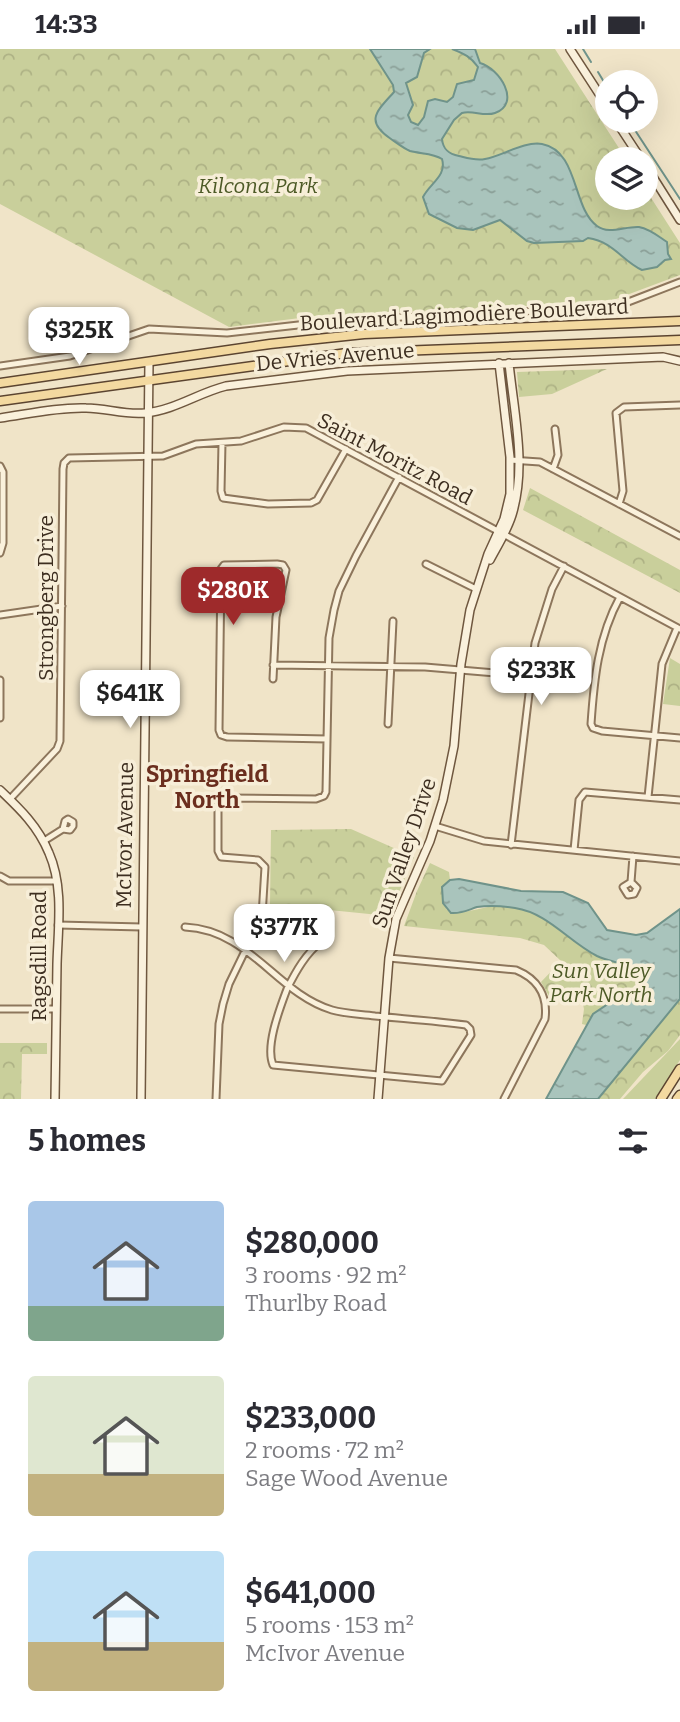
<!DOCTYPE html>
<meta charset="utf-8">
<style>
:root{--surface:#fff;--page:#f7f7f7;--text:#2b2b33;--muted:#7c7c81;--accent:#9e2a2b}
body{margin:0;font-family:Bitter,serif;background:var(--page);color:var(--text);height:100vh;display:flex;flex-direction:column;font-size:26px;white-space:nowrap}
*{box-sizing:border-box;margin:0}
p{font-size:23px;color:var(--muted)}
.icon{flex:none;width:38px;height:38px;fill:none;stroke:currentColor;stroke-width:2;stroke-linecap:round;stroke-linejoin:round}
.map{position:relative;height:1050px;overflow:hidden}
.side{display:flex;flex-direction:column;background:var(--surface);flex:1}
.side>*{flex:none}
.tools{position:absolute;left:595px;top:21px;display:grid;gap:14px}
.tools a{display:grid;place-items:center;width:63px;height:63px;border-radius:50%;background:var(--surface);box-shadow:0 7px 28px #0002;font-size:35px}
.price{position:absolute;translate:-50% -60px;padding:0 16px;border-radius:14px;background:#fff;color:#222;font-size:23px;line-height:46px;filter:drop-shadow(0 2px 4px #0008)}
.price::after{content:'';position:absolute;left:50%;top:42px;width:21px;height:16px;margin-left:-10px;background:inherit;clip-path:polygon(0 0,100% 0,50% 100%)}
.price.current{background:var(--accent);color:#fff}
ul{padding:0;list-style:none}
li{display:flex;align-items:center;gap:21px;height:175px;padding:0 28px}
li span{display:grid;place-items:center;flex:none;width:196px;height:140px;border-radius:7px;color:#555}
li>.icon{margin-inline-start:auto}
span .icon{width:84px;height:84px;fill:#fffc;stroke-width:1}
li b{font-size:30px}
h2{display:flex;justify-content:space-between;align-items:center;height:84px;padding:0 28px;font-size:30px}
.status{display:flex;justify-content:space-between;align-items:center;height:49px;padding:0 35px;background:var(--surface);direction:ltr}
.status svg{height:19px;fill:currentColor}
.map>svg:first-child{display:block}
</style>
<div class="status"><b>14:33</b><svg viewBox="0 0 49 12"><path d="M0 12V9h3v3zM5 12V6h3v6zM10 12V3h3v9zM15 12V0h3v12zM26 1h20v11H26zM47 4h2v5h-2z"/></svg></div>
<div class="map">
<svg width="680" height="1050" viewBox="0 0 680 1050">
<defs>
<pattern id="forest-crowns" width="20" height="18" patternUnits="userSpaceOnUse" patternTransform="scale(1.75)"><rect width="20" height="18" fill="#c9cf9b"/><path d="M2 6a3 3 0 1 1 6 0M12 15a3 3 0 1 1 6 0" fill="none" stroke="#aeb285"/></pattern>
<pattern id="water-ripples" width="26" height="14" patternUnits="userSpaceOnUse" patternTransform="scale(1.75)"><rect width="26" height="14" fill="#a9c4bc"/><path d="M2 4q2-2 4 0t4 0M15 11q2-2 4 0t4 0" fill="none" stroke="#8ba098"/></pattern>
</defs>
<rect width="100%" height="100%" fill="#f0e4c8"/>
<path fill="#c9cf9b" d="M680,990V1011L655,1050H623Z"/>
<path fill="url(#forest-crowns)" d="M0,0H555L626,110H607V149H646V141L680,194V226L608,253L316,267L229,278L0,155Z
M607,320L552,345L519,348L517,323Z
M530,439L680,521V544L523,461Z
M670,609L680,615V657L663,655Z
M351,780L414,808L389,867L270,855L271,781Z
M430,814L449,823L450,831L443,838L446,860C458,869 481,857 498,857C510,858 524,859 535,864C557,874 572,893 593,904C610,913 635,912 645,930L644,943C637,949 631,949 623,950C607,953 595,963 586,976L582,975L584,960L580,941L550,949L541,933L561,912L544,896L520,889L404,877L417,842Z
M680,950V986L668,1002L643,1023L620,1050H598Z
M0,994H47V1005H22L21,1050H0Z"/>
<path fill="url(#water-ripples)" stroke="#6f938a" stroke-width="2" d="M370,0H430L424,4L417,28L406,34L413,56L408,66L411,73L418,76L424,68L428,52L435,50L447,53L453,48L457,35L474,31L478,18C470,7 464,5 452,0H475L480,14C499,19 522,54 495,64C484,68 473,61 462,64L454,71L442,90C443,100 448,105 459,107C467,109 476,112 485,110C502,107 524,92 542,95C579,102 572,159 597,177C609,186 625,177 639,178C650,180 658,187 667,193L668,205L671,210L665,211L657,218L642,221C621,211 614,193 588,189L583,192L534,194L527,192L500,171L473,181L457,179L429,165L423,148C430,134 447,127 442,110C433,104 421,105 410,102C403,99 397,94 391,90C364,72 377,62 394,43L393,36Z
M459,830L521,842L563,843L588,854L607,881L636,886L647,884L680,860V950L598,1050H546L593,965L611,953L640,947L646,938L642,924C629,914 612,914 597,907C568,892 548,864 515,859C503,857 489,856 477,858C468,861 461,865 451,864L443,854L442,838L450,831Z"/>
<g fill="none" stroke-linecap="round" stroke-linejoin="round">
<path stroke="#6f938a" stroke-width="2" d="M583,0L591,13
M598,23L607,38
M629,72L680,150"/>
<defs>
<path id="street" d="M0,317L70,307L149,280L227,284L316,274L417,267L606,259L623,255L680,233
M222,394L221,442L223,449L268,455L311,454L317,451L346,400
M510,411L540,413L680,487
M0,417L3,423V494L0,504
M553,420L558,406L555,380
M619,455L623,442L616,364L624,358L680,356
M426,515L476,540
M620,548C598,588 594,631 591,675L593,679L602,682L680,689
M0,566L62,557
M273,616L425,618L531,627
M273,630L276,568L286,521L283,516L277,515L224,516L221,520L219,681L221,686L227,688L327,690
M0,631V669
M388,675L393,572
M648,748L662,615L677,579
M10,750L57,700L60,692L63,420L64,414L69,409L163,407L196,395L241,392L284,378L306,379L680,580
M435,777L484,792L680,812
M44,792L63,780L65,772L68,770L73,773V777L70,781L63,780
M511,796L535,594L552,540L564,517
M574,801L579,751L585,743L680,751
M0,827L9,832H57
M631,833L623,838L628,846L634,845L637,839L631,833L633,807
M58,876L142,878
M185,878C250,881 276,944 332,961C346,965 361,965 375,967C406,970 436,972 466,976L470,980L471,986L442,1032L273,1016C265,997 280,959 287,940C296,922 306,904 322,892
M389,909L516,921C538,930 548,947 545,970L504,1050
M0,960H56
M216,1050L219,975L223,955L229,935L262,867L265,818L258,811L221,808L218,802V757L219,752L225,749L316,750L324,747L326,743L329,589L334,561L339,542L356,507L399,428"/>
<path id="secondary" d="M570,0L607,57
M616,72L641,110
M646,117L680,171
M0,369C28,365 58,358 86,359C106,359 124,366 145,364C175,361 198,344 226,337L347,322L663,308L680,312
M490,511C498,496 507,482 512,466C527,417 514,364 509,314
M0,741C20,760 38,777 49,804C64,838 58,879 57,915C56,960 56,1005 55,1050
M141,1050L149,313
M378,1050L389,909L396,870L430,792L443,751L454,697L461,615L470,561L488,505L504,470L510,445V408L499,314"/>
<path id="primary" d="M0,334L270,295L364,285L680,272
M0,352L347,304L680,291
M661,1050L680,1020
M677,1050L680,1046"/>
</defs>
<use href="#street" stroke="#8d765c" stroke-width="9"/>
<use href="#secondary" stroke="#6f573f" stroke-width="10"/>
<use href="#primary" stroke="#5b4430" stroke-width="11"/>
<use href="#street" stroke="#faf1dc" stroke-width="5"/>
<use href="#secondary" stroke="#faf1dc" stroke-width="7"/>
<use href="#primary" stroke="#f3d9a0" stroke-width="8"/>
</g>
<g text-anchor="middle" stroke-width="7" stroke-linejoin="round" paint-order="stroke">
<g font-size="21" font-style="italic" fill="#4d5a26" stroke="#f7eed8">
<text x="258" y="144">Kilcona Park</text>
<text x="601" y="929">Sun Valley<tspan x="601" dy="24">Park North</tspan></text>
</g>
<g font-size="21" fill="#3d2e20" stroke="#f7eed8">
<text transform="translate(464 266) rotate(-3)" y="7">Boulevard Lagimodière Boulevard</text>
<text transform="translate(335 308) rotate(-5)" y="7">De Vries Avenue</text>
<text transform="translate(395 410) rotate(28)" y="7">Saint Moritz Road</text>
<text transform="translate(46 549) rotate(-90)" y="7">Strongberg Drive</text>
<text transform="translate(125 786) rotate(-89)" y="7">McIvor Avenue</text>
<text transform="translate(404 804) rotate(-71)" y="7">Sun Valley Drive</text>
<text transform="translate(39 907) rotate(-90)" y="7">Ragsdill Road</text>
</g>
<g font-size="23" font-weight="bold" fill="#6b2e1e" stroke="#f7eed8">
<text x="207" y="733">Springfield<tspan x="207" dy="26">North</tspan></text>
</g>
</g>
</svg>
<div class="tools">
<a><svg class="icon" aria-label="locate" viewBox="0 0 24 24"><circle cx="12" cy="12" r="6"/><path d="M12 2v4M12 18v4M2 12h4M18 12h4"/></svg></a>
<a><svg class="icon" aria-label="layers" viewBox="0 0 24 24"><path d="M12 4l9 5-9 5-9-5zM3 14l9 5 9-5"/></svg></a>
</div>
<b class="price" style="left:79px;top:318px">$325K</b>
<b class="price current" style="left:233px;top:578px">$280K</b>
<b class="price" style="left:541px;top:658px">$233K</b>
<b class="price" style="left:130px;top:681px">$641K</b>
<b class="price" style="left:284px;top:915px">$377K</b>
</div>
<section class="side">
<h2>5 homes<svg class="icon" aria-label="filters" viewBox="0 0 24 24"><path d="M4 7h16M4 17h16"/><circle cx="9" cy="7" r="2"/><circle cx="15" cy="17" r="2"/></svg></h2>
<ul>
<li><span style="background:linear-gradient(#a9c7e8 75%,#7fa58c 0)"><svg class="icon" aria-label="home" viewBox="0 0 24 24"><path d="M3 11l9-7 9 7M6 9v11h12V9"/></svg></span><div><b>$280,000</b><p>3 rooms · 92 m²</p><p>Thurlby Road</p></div></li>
<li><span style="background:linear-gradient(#dfe7d0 70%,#c2b280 0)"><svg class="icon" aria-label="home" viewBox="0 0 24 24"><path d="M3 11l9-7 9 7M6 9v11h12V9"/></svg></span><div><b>$233,000</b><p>2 rooms · 72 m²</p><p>Sage Wood Avenue</p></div></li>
<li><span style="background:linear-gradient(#bfe0f5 65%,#c2b280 0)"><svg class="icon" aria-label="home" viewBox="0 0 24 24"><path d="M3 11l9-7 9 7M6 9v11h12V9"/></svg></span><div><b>$641,000</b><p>5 rooms · 153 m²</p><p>McIvor Avenue</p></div></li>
</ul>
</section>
